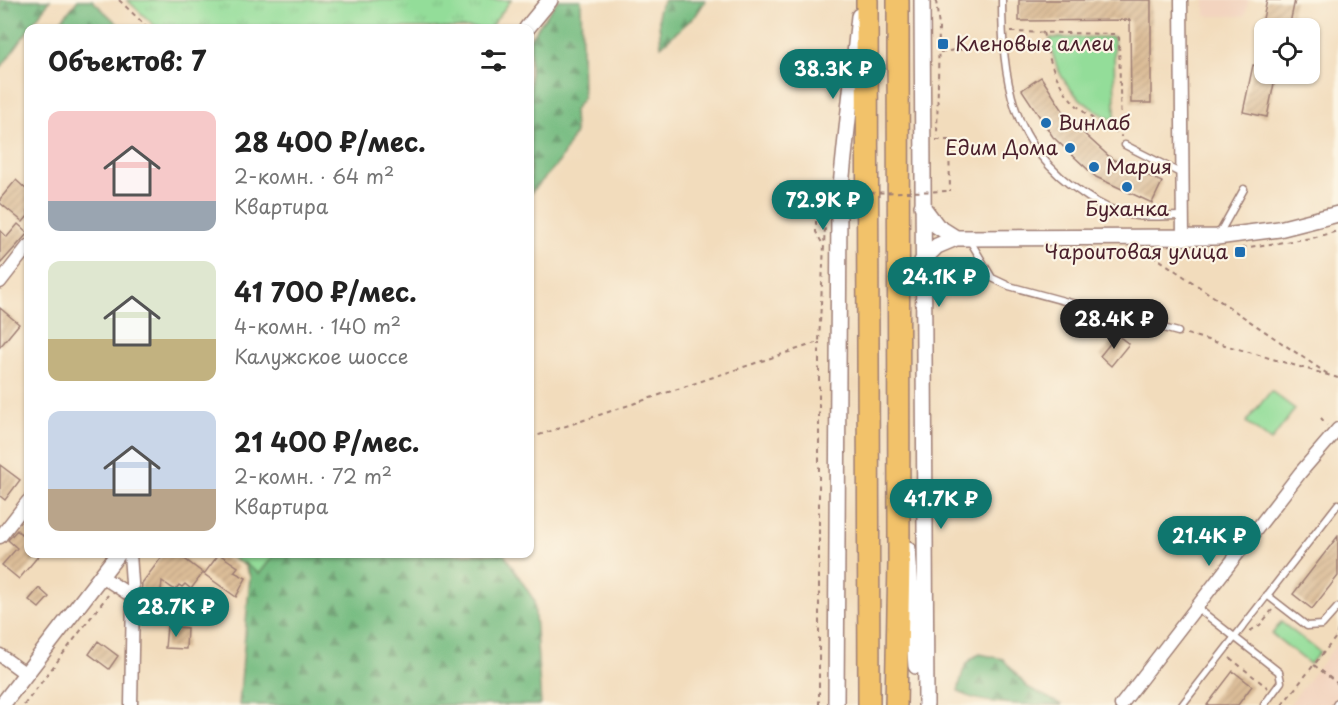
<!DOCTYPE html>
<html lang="ru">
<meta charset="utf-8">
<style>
:root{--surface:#fff;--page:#f6f6f6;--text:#222;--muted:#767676;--accent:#0f766e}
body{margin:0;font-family:"Playpen Sans",sans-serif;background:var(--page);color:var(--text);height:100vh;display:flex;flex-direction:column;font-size:22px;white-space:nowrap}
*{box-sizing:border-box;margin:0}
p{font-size:20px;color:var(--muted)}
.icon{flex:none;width:33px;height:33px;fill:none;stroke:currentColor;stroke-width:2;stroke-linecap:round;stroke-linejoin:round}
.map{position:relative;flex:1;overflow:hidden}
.sheet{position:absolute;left:24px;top:24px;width:510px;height:534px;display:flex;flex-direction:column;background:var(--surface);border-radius:12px;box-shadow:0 2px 4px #0004}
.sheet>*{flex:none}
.tools{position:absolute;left:1254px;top:18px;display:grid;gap:12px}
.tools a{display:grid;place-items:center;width:66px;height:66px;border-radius:12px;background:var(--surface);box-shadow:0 2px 4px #0004;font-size:30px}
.price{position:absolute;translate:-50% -51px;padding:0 14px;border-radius:21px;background:var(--accent);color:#fff;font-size:20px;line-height:39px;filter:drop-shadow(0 2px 3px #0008)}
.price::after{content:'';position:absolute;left:50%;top:36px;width:18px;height:14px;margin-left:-9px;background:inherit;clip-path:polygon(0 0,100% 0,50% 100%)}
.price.selected{background:#222;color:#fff}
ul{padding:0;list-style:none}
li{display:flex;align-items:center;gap:18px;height:150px;padding:0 24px}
li span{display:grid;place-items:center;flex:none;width:168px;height:120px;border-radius:12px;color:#555}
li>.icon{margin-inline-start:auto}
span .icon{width:72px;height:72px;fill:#fffc;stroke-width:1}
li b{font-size:26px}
h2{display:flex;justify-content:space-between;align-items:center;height:72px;padding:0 24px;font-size:26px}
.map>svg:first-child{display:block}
</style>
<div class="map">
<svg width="1338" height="705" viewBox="0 0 1338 705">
<defs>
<pattern id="grass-tufts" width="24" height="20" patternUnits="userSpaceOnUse" patternTransform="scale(1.5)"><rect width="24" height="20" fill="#93dd99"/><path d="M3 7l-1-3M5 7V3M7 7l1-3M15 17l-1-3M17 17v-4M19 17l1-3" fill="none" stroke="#80bd84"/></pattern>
<pattern id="forest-firs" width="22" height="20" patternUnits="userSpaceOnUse" patternTransform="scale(1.5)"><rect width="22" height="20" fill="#76bc81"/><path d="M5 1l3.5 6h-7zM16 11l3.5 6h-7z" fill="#63986a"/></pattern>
<pattern id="building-hatch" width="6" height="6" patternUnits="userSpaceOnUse" patternTransform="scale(1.5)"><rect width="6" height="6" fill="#dcbd98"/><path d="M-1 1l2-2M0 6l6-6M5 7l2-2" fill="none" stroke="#bea283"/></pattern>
</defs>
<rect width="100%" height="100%" fill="#fcf5e5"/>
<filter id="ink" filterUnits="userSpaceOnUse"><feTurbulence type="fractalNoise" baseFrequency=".0167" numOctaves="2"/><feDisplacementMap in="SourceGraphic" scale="12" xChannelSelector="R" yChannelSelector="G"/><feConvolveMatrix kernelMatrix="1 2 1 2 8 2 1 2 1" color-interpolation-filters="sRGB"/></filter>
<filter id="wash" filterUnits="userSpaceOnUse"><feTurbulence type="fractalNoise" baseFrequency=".008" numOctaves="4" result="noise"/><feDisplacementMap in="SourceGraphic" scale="24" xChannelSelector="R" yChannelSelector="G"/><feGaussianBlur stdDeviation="1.35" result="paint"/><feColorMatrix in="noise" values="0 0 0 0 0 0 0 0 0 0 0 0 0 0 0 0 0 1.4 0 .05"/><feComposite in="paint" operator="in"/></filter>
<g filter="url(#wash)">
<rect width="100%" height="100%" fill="#f2dcbc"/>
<path fill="#f3d4bf" d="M1205,0H1249L1245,16H1205Z
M1338,642V705H1289L1318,668Z"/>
<path fill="url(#grass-tufts)" stroke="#6e7e62" stroke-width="1.5" d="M127,0H511L490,28H157Z
M227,554H275L259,575Z"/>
<path fill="url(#forest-firs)" stroke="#606e56" stroke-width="1.5" d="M0,0H50L0,69Z
M78,0H92L122,28H55Z
M558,0H581L583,98L574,110L575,133L559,162L530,194V38Z
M664,0H706L696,15L661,46L658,11Z
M275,554H504L534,600L541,705H239L250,576L244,563L259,574Z
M980,654L1003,659L1027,687L1062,705C1035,705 974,705 958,691C962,674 963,661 980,654Z"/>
<path fill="#93dd99" stroke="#6e7e62" stroke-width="1.5" d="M1114,37L1115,121C1078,104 1054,79 1050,38Z
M1271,391L1295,409L1271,441L1246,422Z
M1281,622L1320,652L1310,664L1272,634Z"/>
<g id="blocks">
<path fill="url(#building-hatch)" d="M1019,0H1151V103H1131L1130,20L1019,21Z
M1267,0H1295L1289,28H1261Z
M1253,65L1264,67V74H1276L1267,117L1243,112Z
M1041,77L1069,120L1112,159L1162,182L1152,203L1096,177L1053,137L1022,90Z
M16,180L28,191V216L23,222L0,203V199Z
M18,224L28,233L0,264V230L7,237Z
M0,308L19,324L0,347Z
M1117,335L1129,344L1111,366L1100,356Z
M0,465L20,480L5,500L0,496Z
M28,525V554H40L19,579L2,565L17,548L8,540L17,530L21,534Z
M1338,536V576L1312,609L1293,594Z
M164,554H178L203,573L191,589L185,584L182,587L179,585L175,590L162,581L159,607H166L165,622L148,621L150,595L141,594L142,583Z
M219,554L238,567L234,572L246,578L236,597L204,574Z
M39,588L49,597L39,608L29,600Z
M167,626L187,628L186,649L165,648Z
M98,641L118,656L109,669L89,654Z
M1233,671L1252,686L1238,705H1207Z"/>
</g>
</g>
<g filter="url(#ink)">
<use href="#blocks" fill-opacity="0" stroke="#9e7e74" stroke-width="1.5"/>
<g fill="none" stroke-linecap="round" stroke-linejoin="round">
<defs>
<path id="service" d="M1002,0C1002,78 1011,147 1082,193C1097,204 1118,214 1137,216C1151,217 1167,216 1182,216
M1125,145L1182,174
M1219,234L1244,189
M969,239L992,278L1009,286L1178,332
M1267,595L1307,626L1322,625L1338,607
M1196,607L1279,672L1281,682L1264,705
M1182,705L1338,504
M1336,705L1338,702"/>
<path id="minor" d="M1181,0L1183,239
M0,282L28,246
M0,537L28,501
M130,554L133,597L131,705
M101,576L133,597
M0,655L26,674
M1121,705L1300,473L1338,429"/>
<path id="tertiary" d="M922,0L926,705
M527,28L550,0
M922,206L937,226L956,238
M922,261L937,246L956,238L1217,237L1279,229L1338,214
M908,549L916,666
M2,705L118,554
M836,705L839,204L859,16"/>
<path id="trunk" d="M867,0L869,705
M896,705L899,561L898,0"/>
</defs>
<use href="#service" stroke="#9e7e74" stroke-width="9"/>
<use href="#minor" stroke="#9e7e74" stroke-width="15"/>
<use href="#tertiary" stroke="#9e7e74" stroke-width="18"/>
<use href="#trunk" stroke="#9e7e74" stroke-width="24"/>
<path stroke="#9e7e74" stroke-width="2" stroke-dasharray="4.5 4.5" stroke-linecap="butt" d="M119,0L148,28
M936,1L939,27L937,136
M1011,32L1115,34L1119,38L1121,137
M1043,32C1053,83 1070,111 1119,133
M940,52L996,45
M936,140H949L950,191
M816,194V232L822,243
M1242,248L1312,238L1338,231
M1145,250L1329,375
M1187,334L1338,378
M1321,418L1327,425
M530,438L819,342L825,226
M1250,631L1260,625L1272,610
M1230,658L1268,688
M1314,665L1338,684
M24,705L108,595
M819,705V342
M1282,705L1336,637L1338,629"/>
<use href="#service" stroke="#fff" stroke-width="6"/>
<use href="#minor" stroke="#fff" stroke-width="12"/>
<use href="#tertiary" stroke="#fff" stroke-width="15"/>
<use href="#trunk" stroke="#f2c26a" stroke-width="21"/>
<path stroke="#9e7e74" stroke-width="2" stroke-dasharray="4.5 4.5" stroke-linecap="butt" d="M816,194L950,191"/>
</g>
</g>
<g fill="#1f6fb2" stroke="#fcf5e5" stroke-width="2">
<rect x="937" y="38" width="12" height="12" rx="3"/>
<circle cx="1046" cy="123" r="6"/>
<circle cx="1070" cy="148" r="6"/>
<circle cx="1094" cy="167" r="6"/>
<circle cx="1127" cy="187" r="6"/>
<rect x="1234" y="246" width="12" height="12" rx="3"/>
</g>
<g text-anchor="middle" stroke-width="4.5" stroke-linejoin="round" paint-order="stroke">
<g font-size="20" fill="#4a1f2b" stroke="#fcf5e5" text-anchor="start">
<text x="955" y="51">Кленовые аллеи</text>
<text x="1058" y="130">Винлаб</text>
<text x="1058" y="155" text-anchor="end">Едим Дома</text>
<text x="1106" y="174">Мария</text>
<text x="1127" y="216" text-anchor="middle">Буханка</text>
<text x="1228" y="259" text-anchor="end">Чароитовая улица</text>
</g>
</g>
</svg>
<div class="tools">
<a><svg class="icon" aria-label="locate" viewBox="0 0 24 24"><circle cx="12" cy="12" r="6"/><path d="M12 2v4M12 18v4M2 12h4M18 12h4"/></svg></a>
</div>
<b class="price" style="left:833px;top:100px">38.3K ₽</b>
<b class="price" style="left:823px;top:231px">72.9K ₽</b>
<b class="price" style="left:939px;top:308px">24.1K ₽</b>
<b class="price selected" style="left:1114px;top:350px">28.4K ₽</b>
<b class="price" style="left:941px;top:530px">41.7K ₽</b>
<b class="price" style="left:1209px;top:567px">21.4K ₽</b>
<b class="price" style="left:176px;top:638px">28.7K ₽</b>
<section class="sheet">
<h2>Объектов: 7<svg class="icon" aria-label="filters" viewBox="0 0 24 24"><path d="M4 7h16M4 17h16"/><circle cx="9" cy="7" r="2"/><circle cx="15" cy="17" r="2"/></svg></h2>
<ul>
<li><span style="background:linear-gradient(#f6c9c9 75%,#9aa5b1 0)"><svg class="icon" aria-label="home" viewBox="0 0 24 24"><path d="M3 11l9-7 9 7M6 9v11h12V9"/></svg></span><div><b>28 400 ₽/мес.</b><p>2-комн. · 64 m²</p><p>Квартира</p></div></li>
<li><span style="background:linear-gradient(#dfe7d0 65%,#c2b280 0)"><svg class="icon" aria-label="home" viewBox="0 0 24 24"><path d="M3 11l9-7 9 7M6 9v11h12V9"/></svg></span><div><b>41 700 ₽/мес.</b><p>4-комн. · 140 m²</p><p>Калужское шоссе</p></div></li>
<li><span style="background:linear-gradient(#c9d6e8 65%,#b9a48a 0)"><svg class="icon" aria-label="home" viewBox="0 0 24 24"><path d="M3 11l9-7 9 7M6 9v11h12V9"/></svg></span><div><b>21 400 ₽/мес.</b><p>2-комн. · 72 m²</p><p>Квартира</p></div></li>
</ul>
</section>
</div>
